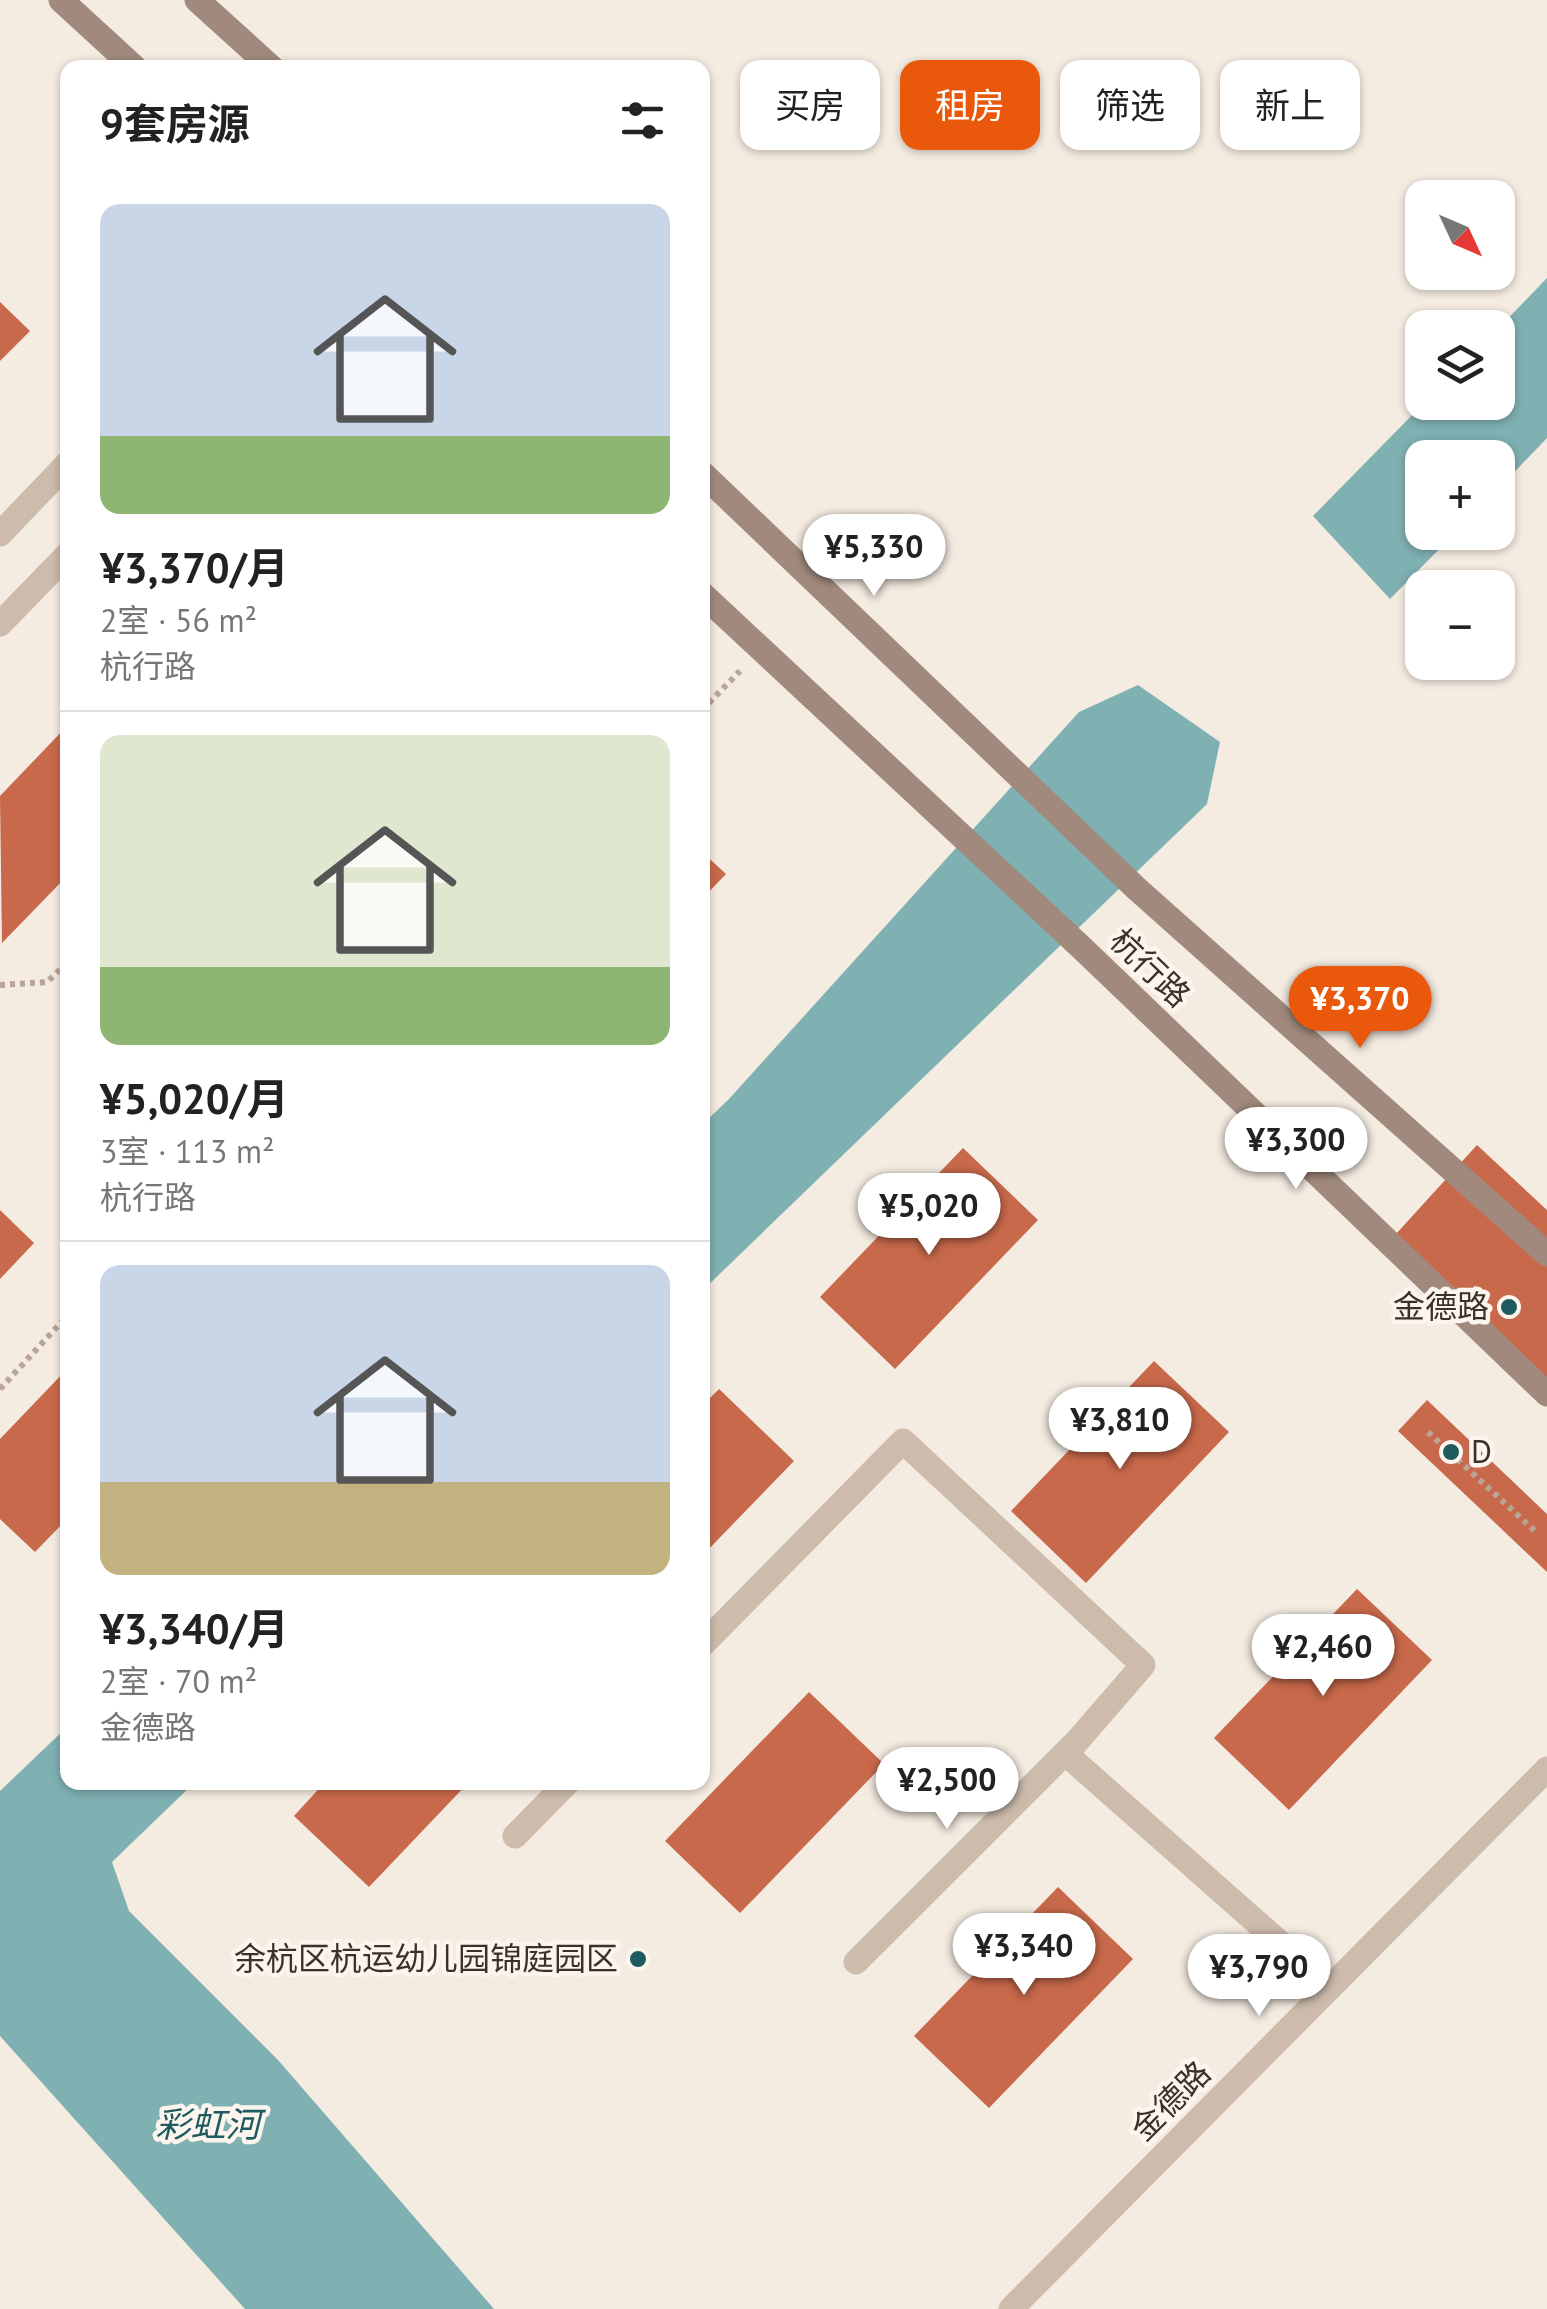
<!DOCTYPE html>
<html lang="zh">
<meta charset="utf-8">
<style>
:root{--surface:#fff;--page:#f2f2f2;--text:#222;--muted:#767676;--line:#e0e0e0;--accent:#ea580c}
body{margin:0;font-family:"PT Sans","Noto Sans SC",sans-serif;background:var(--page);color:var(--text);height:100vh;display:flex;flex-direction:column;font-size:38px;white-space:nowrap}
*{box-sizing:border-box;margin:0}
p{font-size:32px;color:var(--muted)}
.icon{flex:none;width:55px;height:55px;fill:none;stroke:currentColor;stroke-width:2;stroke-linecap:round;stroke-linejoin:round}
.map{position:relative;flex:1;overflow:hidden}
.drawer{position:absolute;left:60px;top:60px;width:650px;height:1730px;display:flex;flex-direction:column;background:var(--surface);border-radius:20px;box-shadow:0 2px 8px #0004}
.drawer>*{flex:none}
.banner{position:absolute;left:740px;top:60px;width:655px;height:90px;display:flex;gap:20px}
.needle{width:65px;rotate:134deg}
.fabs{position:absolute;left:1405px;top:180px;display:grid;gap:20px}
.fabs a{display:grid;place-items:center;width:110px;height:110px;border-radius:20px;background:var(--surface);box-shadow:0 2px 8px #0004;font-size:50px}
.price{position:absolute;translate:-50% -85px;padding:0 22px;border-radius:35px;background:#fff;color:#222;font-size:32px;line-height:65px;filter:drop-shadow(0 2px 5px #0008)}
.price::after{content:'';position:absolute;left:50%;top:60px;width:30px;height:22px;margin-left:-15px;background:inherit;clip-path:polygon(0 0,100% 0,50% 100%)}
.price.on{background:var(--accent);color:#fff}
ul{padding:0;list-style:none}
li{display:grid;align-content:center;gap:20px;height:530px;padding:0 40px}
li+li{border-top:2px solid var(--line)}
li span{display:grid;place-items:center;height:310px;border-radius:20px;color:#555}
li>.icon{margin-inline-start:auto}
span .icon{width:180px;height:180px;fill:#fffc;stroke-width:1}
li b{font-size:42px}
h2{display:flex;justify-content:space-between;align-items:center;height:120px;padding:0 40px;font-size:42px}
.pill{padding:0 35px;border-radius:20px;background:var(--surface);box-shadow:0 2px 8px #0004;font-size:35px;line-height:90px}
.pill.on{background:var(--accent);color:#fff}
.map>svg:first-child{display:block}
</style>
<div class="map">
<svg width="1547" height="2309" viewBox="0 0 1547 2309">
<rect width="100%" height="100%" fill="#f4ebe1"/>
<path fill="#7fb0b2" d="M1547,278V438L1498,489V458H1422V532L1455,533L1390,599L1313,516L1424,403L1498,402V329Z
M1138,685L1220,742L1207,804L703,1290V1124L729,1099L1079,712Z
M67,1727L68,1782L194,1783L112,1862L129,1911L278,2060L494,2309H245L0,2036V1791Z"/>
<path fill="#c8694b" d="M0,302L30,331L0,361Z
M68,725V875L2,943L0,796Z
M702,852L726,874L702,899Z
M1477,1145L1547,1210V1380L1396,1234Z
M963,1148L1038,1220L895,1369L820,1297Z
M0,1210L34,1243L0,1279Z
M1154,1361L1229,1432L1086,1583L1011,1511Z
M68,1368V1518L35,1552L0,1519V1439Z
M719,1389L794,1461L702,1556V1406Z
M1427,1400L1547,1514V1572L1398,1431Z
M1357,1589L1432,1660L1289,1810L1214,1738Z
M809,1692L884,1764L740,1913L665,1841Z
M325,1782H469L369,1887L294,1816Z
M1058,1887L1133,1959L989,2108L914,2036Z"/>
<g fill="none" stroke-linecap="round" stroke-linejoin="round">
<path stroke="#b9a596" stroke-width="6" stroke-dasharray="5 5" stroke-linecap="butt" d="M702,710L740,671
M0,985L47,982L68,962
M0,1389L68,1315
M1428,1432L1537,1533"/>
<path stroke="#cdbbac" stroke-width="25" d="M702,1645L903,1441L1143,1665L1066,1754L1330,1987
M515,1836L568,1782
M856,1962L1074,1744"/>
<path stroke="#cdbbac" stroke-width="25" d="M0,534L68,463
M0,624L68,554
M1011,2309L1547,1769"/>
<path stroke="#a18a7d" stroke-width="25" d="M61,0L135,68
M197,0L272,68
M702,473L1137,889L1547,1254
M702,594L1084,950L1547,1394"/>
</g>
<g fill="#1f5a5e" stroke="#fbf5ee" stroke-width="4">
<circle cx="1509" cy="1307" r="10"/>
<circle cx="1451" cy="1452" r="10"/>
<circle cx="638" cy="1959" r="10"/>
</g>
<g text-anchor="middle" stroke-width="9" stroke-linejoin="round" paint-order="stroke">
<g font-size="32" fill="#3b302b" stroke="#fbf5ee">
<text transform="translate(1150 968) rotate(44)" y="11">杭行路</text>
<text transform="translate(1171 2101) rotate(-45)" y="11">金德路</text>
</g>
<g font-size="32" fill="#3b302b" stroke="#fbf5ee" text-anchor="end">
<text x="1489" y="1318">金德路</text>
<text x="1471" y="1463" text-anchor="start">D</text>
<text x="618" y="1970">余杭区杭运幼儿园锦庭园区</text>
</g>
<g font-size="35" font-style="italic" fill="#1f5a5e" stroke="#fbf5ee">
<text x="208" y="2137">彩虹河</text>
</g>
</g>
</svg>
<div class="fabs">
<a><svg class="needle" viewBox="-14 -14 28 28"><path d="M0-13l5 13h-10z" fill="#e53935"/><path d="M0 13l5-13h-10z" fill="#767676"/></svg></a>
<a><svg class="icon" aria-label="layers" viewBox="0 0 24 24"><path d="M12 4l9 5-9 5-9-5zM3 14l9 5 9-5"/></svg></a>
<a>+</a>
<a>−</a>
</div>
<b class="price" style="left:874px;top:599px">¥5,330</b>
<b class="price on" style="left:1360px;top:1051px">¥3,370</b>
<b class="price" style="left:1296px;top:1192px">¥3,300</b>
<b class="price" style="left:929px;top:1258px">¥5,020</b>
<b class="price" style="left:1120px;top:1472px">¥3,810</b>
<b class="price" style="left:1323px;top:1699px">¥2,460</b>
<b class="price" style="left:947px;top:1832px">¥2,500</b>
<b class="price" style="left:1024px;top:1998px">¥3,340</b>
<b class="price" style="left:1259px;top:2019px">¥3,790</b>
<div class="banner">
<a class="pill">买房</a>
<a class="pill on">租房</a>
<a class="pill">筛选</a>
<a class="pill">新上</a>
</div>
<section class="drawer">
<h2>9套房源<svg class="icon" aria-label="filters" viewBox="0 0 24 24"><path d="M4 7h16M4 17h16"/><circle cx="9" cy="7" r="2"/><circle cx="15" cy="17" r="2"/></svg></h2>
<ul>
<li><span style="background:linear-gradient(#c9d6e8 75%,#8fb573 0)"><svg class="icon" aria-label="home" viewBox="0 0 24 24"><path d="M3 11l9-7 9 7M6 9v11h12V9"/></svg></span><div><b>¥3,370/月</b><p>2室 · 56 m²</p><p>杭行路</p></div></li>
<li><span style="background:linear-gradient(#dfe7d0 75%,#8fb573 0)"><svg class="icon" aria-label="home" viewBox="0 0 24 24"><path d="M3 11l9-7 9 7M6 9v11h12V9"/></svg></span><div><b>¥5,020/月</b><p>3室 · 113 m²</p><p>杭行路</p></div></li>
<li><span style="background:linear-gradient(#c9d6e8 70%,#c2b280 0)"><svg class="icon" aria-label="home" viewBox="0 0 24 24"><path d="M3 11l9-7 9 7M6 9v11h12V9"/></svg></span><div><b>¥3,340/月</b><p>2室 · 70 m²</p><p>金德路</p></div></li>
</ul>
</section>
</div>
